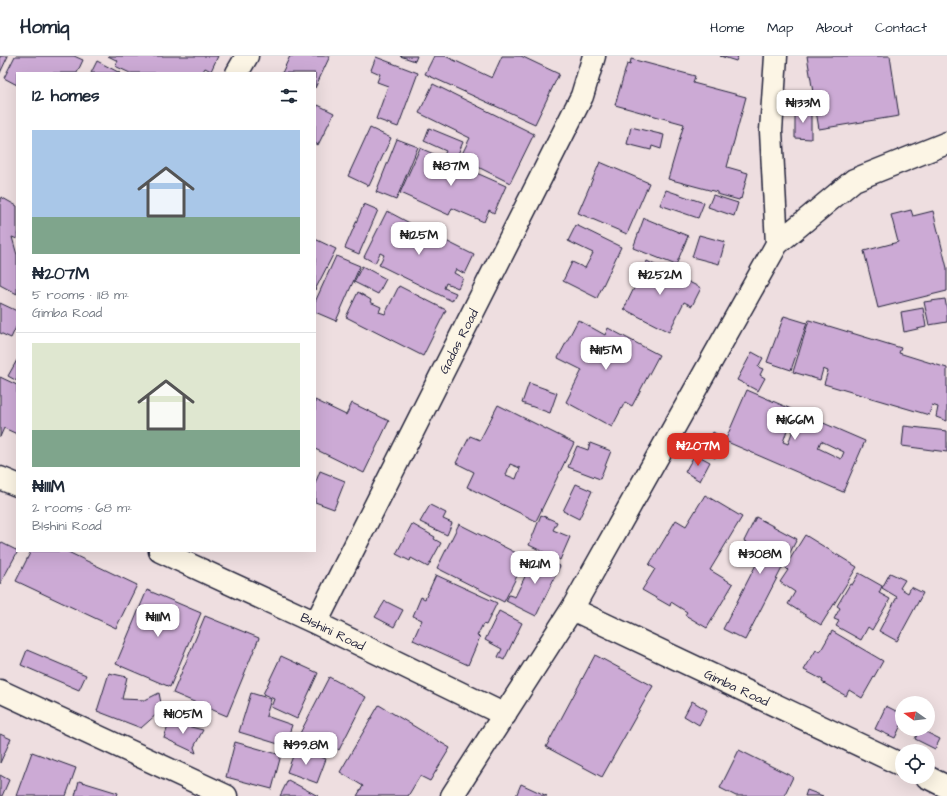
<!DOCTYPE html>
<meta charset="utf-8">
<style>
:root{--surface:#fff;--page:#f2f2f3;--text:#1f2937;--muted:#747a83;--line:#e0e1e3;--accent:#d93025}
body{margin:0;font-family:"Architects Daughter",sans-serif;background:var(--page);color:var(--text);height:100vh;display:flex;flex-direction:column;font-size:15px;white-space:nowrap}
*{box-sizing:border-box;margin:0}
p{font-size:13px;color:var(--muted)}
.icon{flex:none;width:22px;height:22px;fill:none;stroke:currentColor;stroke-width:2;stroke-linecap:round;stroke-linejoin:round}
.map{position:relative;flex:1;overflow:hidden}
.drawer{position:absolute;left:16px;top:16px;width:300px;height:480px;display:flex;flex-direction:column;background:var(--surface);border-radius:0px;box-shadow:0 4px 16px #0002}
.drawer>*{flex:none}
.needle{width:26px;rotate:284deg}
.tools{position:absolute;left:895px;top:640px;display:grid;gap:8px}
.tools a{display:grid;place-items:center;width:40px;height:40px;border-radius:50%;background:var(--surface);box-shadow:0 4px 16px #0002;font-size:20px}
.price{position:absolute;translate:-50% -34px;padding:0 9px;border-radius:8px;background:#fff;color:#222;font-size:13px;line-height:26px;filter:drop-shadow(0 1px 2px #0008)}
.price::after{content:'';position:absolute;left:50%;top:24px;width:12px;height:9px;margin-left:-6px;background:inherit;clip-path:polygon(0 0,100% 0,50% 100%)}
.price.selected{background:var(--accent);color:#fff}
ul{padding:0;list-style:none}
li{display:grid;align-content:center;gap:8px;height:212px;padding:0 16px}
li+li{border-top:1px solid var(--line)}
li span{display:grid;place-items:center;height:124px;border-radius:0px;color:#555}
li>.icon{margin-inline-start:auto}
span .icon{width:72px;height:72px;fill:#fffc;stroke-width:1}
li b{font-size:17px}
h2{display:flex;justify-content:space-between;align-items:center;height:48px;padding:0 16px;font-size:17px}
header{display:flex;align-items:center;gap:24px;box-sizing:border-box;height:56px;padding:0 20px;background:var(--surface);border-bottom:1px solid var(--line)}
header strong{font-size:19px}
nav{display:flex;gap:22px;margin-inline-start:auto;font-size:14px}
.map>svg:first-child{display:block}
</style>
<header>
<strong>Homiq</strong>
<nav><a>Home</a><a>Map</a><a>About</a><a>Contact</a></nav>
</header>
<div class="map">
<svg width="947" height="740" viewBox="0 0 947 740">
<rect width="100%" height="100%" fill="#eedee0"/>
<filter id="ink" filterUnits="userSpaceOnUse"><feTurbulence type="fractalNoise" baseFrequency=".025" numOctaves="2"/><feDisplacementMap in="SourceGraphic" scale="8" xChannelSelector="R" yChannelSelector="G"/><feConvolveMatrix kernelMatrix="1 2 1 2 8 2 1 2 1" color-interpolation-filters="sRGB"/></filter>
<g filter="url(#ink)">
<path fill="#ccaad5" stroke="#22223b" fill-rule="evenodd" d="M0,0H8L0,17Z
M15,0H74L83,4L77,17H17V29L4,22Z
M108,0H218L211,15L205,12L202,17H130L115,10L118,5Z
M290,0H330L315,32V17H282Z
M400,0H417L415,5Z
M434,0H445L492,22L502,0H521L559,18L535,68L425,18Z
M720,0H738L736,5Z
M807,0H890L899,60L819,73Z
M376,1L418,17L398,71L376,63L388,30L377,26L380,18L371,14Z
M631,3L695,20L693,27L746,41L727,111L748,117L741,143L740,142L739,144L717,138V136L668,123L684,68L615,49L627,8L630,9Z
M97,5L120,17H91Z
M433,28L534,78L510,127L460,102L470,82L419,57Z
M318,49L334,57L318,89L315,87V56Z
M795,53H811V83L795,82Z
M631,71L664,79L661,93L652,90L651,94L627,88Z
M370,72L391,82L369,130L348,120Z
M429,72L463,86L456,103L444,99L446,95L424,85Z
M397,83L418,91L396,144L376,136Z
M420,92L506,130L494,157L489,154L484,166L452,152L449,159L400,137Z
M600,106L649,127L627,178L578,157Z
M666,134L704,147L698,162L660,149Z
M713,139L738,147L734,160L708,151Z
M1,141L17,150V183L12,181L17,199V238L0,229V144Z
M364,148L378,154L359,198L345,192Z
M911,154L913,160L933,155L947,212V235L878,252L864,195L898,186L891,159Z
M387,155L419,172L412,187L423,192L430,177L474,199L465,218L456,213L454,217L463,222L458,232L446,227L444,232L456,237L452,245L379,209L384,199L380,197L375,207L364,201Z
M644,162L688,180L676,209L633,192Z
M576,169L621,191L597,242L563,225L572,206L585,212L593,197L568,185Z
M699,179L725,186L719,208L692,201Z
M315,183L336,193L315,234Z
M336,200L360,210L336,265L315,256V246Z
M647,205L701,232L692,250L684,246L669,276L624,253Z
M362,210L386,223L378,238L354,226Z
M399,230L446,254L423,300L346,261L358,236L371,244L370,246L381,251L379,256L385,258Z
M945,243L947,254V266L929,269L924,246Z
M0,247L17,255V269L11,282L0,277Z
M923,252L926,271L904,276L901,256Z
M784,260L807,267L791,314L767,306Z
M578,264L605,279L608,272L659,299L632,350L625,346L612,371L566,346L582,314L558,302Z
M809,264L901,292L899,297L947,312V365L936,361L938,351L932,349L929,359L824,328L828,315L823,313L820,324L793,316Z
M752,296L763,302L758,311L763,313L760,319L765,322L758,335L737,324Z
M17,304V325L8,320Z
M0,321L17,329V378L4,372L0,381Z
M529,327L557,337L550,357L522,347Z
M747,334L865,385L843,436L725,385ZM792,360L797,362L788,388L783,386ZM821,385L844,396L841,403L818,392Z
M315,344L346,359L352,347L389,365L364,417L315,393Z
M498,349L574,387L536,465L467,431L474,416L456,407L470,380L480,384ZM510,408L520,412L516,423L506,419Z
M904,370L947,375V396L902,390Z
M713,376L725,383L715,402L703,395Z
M590,387L611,395L600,423L568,411L577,390L588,394Z
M695,398L710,406L700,425L685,416Z
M320,415L345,425L334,453L315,446V428Z
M576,428L592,435L579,463L563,455Z
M705,439L742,461L710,514L733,528L707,572L685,559L687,556L671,546L670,550L642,534L655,513L649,509L676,464L686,470Z
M430,449L446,457L443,463L452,467L447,479L420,466Z
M541,459L557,466L553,474L570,481L560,504L529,489Z
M756,461L797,483L745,584L723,573L763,495L744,485Z
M412,468L435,481L434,483L441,487L428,511L411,502L410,505L396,498Z
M459,468L526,502L504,546L437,512Z
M805,479L857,511L821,569L788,548L795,536L780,526L788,514L785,511Z
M0,486L18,495L0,528Z
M31,495H66L137,529L116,572L16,525Z
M536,498L560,510L536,560L506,545L509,539L515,541Z
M859,517L882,530L879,537L890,543L872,574L868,571L861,584L836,570L839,565L834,563L840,552L837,550L850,528L852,529Z
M890,517L905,524L900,532L908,537L911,531L923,537L897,585L879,575L897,541L882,532Z
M436,519L497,547L486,569L483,568L477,580L480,581L468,609L413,584L422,564L413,560L421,541L425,543Z
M147,534L201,557L170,631L116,608Z
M385,545L403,554L394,571L375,561Z
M499,555L522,567L504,604L498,601L502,593L485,584Z
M205,560L259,582L227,660L173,637Z
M832,575L883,605L862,642L849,634L846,640L822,626L823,624L804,614L816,594L820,596Z
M27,594L86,619L79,634L21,609Z
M595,599L653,630L602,721L546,691Z
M281,600L318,617L297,663L271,651L274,643L263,638Z
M109,617L127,621L122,643L145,644L159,637L161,647L158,657L141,672L97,655Z
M329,621L366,641L339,694L321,685L314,697L295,687Z
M251,637L271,643L266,660L292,669L285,690L239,676Z
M692,645L707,654L699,669L684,660Z
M379,649L450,692L430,725L420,720L408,740H357L363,730L340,716Z
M886,650L902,658V667L895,682L875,673Z
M172,658L179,668L203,674L194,691L196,697L164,682Z
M920,673L940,683L935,693L915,683Z
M0,678L11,683L0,707Z
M235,686L281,699L272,733L226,721Z
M296,692L326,703L317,727L287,716Z
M739,694L793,721L784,740H736L720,732Z
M32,696L76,712L66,740H16Z
M0,719L9,724L2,740H0Z
M288,724L318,740H280Z
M79,725L118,737L117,740H75Z
M521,728L547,740H516Z
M807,734L823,740H805Z"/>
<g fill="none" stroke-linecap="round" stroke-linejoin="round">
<defs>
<path id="minor" d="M776,0L771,75L777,188
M237,17L247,0
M0,422L17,429
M160,495L316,567L505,659
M572,553L902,709
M316,567L582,40L594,0
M0,635L226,740
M927,721L947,731
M452,740L572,553L777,188L854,124L947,87"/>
</defs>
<use href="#minor" stroke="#22223b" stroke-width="25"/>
<use href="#minor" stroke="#fcf5e5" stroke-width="22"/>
</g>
</g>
<g text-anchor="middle" stroke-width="4" stroke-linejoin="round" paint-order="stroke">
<g font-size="13" fill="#22223b" stroke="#fcf5e5">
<text transform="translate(458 285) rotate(-63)" y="5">Gadas Road</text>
<text transform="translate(333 575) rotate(26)" y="5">BIshini Road</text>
<text transform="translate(737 631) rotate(25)" y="5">Gimba Road</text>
</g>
</g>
</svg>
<div class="tools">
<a><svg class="needle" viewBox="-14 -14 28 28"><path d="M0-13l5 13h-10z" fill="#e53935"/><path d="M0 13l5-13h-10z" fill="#747a83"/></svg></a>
<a><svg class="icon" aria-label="locate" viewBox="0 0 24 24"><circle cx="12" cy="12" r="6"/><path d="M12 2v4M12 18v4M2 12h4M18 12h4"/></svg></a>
</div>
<b class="price" style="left:803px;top:68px">₦133M</b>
<b class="price" style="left:451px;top:131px">₦87M</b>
<b class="price" style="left:419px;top:200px">₦125M</b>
<b class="price" style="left:660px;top:240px">₦252M</b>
<b class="price" style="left:606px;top:315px">₦115M</b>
<b class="price" style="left:795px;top:385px">₦166M</b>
<b class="price selected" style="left:698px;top:411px">₦207M</b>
<b class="price" style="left:760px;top:519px">₦308M</b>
<b class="price" style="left:535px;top:529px">₦121M</b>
<b class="price" style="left:158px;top:582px">₦111M</b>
<b class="price" style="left:183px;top:679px">₦105M</b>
<b class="price" style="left:306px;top:710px">₦99.8M</b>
<section class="drawer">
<h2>12 homes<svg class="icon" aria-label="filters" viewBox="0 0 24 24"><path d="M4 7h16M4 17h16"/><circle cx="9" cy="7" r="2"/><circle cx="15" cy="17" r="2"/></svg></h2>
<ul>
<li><span style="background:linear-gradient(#a9c7e8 70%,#7fa58c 0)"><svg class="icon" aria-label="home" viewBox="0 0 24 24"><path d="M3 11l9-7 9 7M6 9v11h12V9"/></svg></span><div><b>₦207M</b><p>5 rooms · 118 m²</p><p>Gimba Road</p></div></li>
<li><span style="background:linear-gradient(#dfe7d0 70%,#7fa58c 0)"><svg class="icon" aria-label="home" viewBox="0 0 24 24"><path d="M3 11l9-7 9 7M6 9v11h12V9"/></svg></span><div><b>₦111M</b><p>2 rooms · 68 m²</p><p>BIshini Road</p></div></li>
</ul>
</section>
</div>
